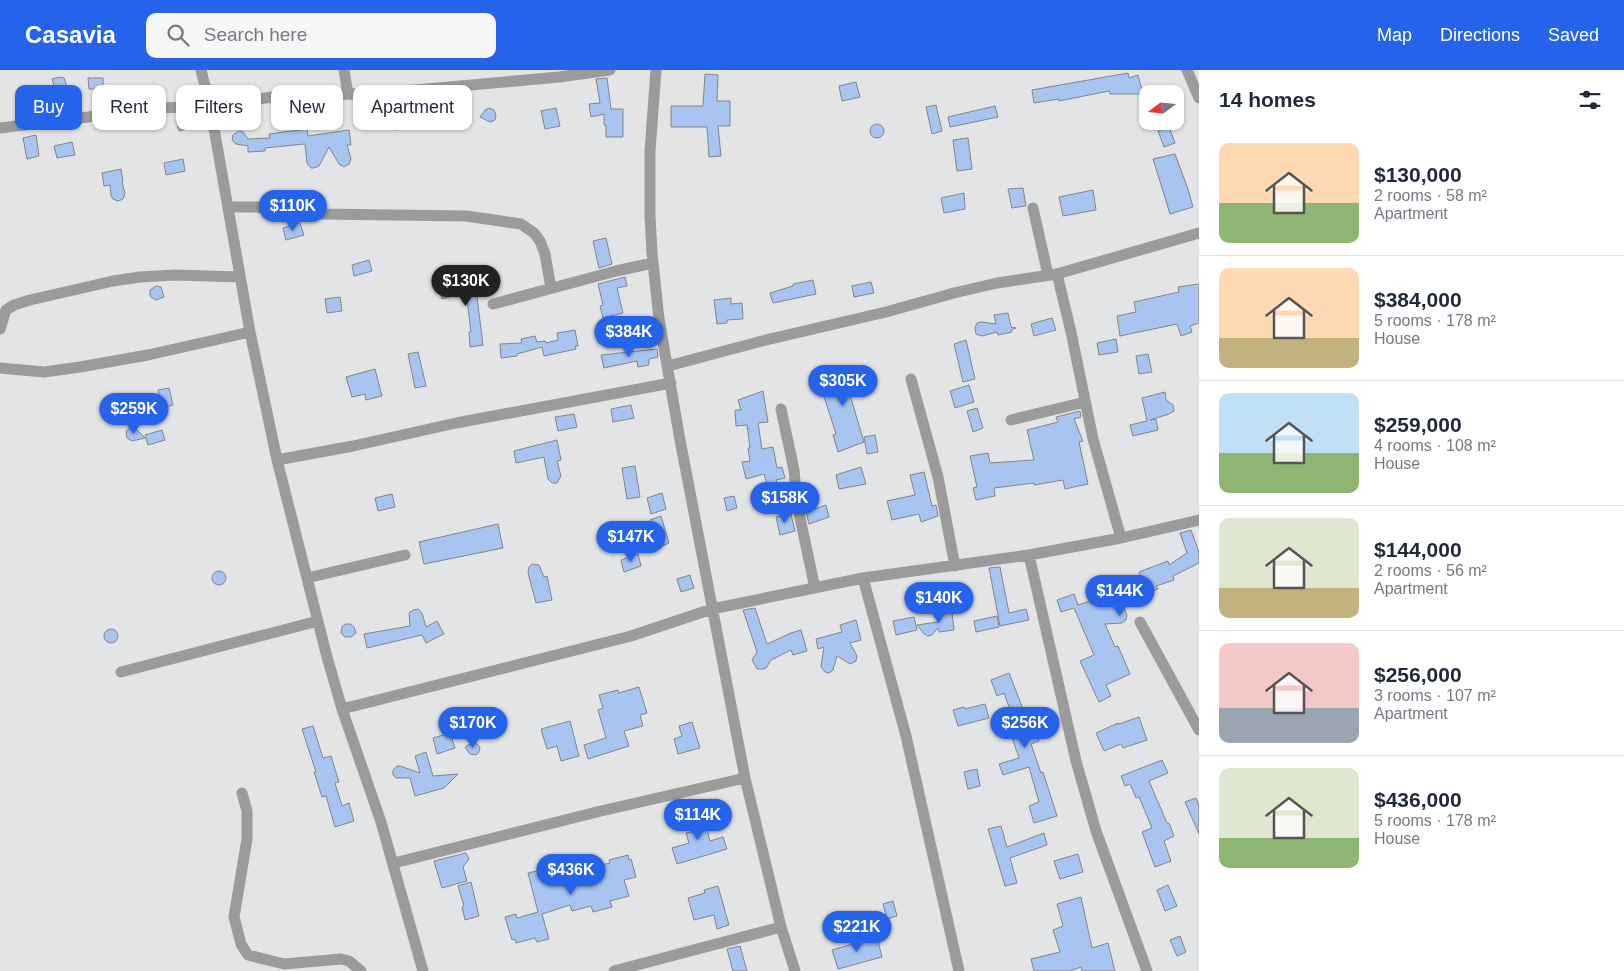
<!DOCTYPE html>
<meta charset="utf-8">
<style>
:root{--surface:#fff;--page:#f6f6f7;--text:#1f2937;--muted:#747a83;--line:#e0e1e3;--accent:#2563eb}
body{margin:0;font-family:Arial,sans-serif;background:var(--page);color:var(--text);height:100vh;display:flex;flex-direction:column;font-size:19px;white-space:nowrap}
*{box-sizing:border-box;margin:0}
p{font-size:16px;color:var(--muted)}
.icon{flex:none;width:28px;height:28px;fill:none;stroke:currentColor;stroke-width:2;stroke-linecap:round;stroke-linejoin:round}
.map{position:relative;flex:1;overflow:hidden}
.panel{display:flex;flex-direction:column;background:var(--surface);width:425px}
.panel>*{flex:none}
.banner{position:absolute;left:15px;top:15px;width:475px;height:45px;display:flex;gap:10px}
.needle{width:32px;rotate:254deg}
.buttons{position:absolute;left:1139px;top:15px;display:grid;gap:10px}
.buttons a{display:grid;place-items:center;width:45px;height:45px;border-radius:10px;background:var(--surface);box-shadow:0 1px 4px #0004;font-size:25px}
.price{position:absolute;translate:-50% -42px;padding:0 11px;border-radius:18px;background:var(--accent);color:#fff;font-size:16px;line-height:32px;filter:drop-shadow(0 1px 2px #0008)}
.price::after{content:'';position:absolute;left:50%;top:30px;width:15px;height:11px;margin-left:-8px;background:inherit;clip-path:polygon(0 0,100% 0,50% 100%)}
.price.current{background:#222;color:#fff}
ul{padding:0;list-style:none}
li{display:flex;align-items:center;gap:15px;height:125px;padding:0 20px}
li+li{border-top:1px solid var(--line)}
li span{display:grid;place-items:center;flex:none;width:140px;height:100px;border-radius:10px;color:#555}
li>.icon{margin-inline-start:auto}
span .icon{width:60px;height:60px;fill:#fffc;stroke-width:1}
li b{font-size:21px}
h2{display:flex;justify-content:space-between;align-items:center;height:60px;padding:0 20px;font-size:21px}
.chip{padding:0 18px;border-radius:10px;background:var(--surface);box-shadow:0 1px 4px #0004;font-size:18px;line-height:45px}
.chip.current{background:var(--accent);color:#fff}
header{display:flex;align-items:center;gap:30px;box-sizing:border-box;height:70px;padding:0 25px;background:var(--accent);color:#fff}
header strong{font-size:24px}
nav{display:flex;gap:28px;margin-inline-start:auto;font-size:18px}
.search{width:350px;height:45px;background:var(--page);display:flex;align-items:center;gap:12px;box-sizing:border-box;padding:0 18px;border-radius:10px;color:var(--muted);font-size:19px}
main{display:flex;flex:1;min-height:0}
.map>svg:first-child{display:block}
</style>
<header>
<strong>Casavia</strong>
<div class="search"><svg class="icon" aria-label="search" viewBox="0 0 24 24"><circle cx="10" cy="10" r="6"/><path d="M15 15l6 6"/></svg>Search here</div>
<nav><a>Map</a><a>Directions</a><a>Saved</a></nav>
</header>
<main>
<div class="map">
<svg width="1199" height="901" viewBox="0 0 1199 901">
<rect width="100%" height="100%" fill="#e3e4e6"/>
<path fill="#a8c4f0" stroke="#848586" d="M1128,3L1129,8L1138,5L1143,24H1110L1109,21L1059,31V29L1034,33L1032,20Z
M705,4L718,5L717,31H730V56H718L721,86L709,87L707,57H671V36H703Z
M60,7L64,8L66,13L65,18L60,21L55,19L52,9Z
M88,8H103V19H89Z
M607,8L611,39H623V67H606V55H604V44L591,47L589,34L600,33L596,9Z
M856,12L860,27L842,31L839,16Z
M936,35L942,61L932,64L926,37Z
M995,36L998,47L950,57L948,47Z
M489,38L494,40L496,45L495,50L490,52L480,47L485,40Z
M556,38L560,56L545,59L541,41Z
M466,39L470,55L452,59L448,43Z
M204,44L206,54L179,61L176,50Z
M390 53a7 7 0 1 1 14 0a7 7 0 1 1-14 0Z
M870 61a7 7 0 1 1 14 0a7 7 0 1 1-14 0Z
M1169,57L1175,73L1164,77L1158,61Z
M307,59L308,66L349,60L351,75H347L351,89L349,94L344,97L339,94L329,77L319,96L314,98H311L307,93L305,74L265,78V81L248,82V76L236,74L232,70L233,65L239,61L243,62L248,69L270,68L269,64Z
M36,65L39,86L27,89L23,68Z
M968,68L972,99L957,101L953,70Z
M72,72L75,85L57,88L54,76Z
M1175,84L1188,119L1193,137L1170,144L1153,89Z
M183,89L185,101L166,105L164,93Z
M121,99L123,112H122L125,123L123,129L118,131L113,129L111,126L110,115L104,116L102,103Z
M1023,118L1026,136L1012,138L1008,119Z
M1093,120L1096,140L1063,146L1059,127Z
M964,123L965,139L944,143L941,128Z
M300,153L304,165L286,170L283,158Z
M606,168L612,194L599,198L593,171Z
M369,190L372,201L354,206L352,195Z
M463,207L467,220L476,219L483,275L470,277L469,262H471L466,222L442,229L438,214Z
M625,207L627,216L617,218L623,243L603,248L600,236L603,235L598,214Z
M813,210L816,224L773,233L770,223L793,216V214Z
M871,212L874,223L854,227L852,216Z
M1199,214V253L1190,256L1192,262L1181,266L1177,254L1120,266L1117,246L1136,242L1134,232L1179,222L1178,217Z
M156,216L161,217L164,227L156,230L151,227L150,225V220Z
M340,227L342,241L327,243L325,229Z
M731,228V234L742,233L743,249L727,250V253L717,254L714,230Z
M1008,243L1011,257L1016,258L1011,260L1012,262L998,265L997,262L982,266L976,264L975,258L977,253L982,252L996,254L994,245Z
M1052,248L1056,260L1034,266L1031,254Z
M575,260L578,276H575L576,279L544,286L542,277L517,284V286L501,288L500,274L522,273L521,269L535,266L537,272L545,271L546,273L558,270L557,263Z
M1116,269L1118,282L1099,285L1097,273Z
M966,270L975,309L963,312L954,274Z
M657,279L658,287L649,289V295L638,297L637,291L604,298L601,285Z
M418,282L426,316L415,318L408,284Z
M1148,284L1152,302L1139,304L1136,286Z
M848,298L851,308L858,306L863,321L850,325L864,372L838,382L833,365L836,364L818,308Z
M375,299L382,326L366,330L365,324L352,327L346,307Z
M969,315L974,332L955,338L950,321Z
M169,318L173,335L162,338L158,320Z
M763,321L768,352L758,353L762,379L773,377L777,398L782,397L785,408L776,410L781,425L771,428L764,404L746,409L742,392L750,391L748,378H750L747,355L736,356L735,340H741L738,330Z
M1165,322L1166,330L1173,335L1174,341L1169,344L1150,350L1156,349L1158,360L1133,366L1130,355L1147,351L1142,328Z
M631,335L634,348L613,352L611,339Z
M977,338L983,358L973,362L967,341Z
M1080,341L1081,347L1074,349L1083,371L1079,372L1088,414L1065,419L1063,410L1034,415V413L994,418L995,426L976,430L973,418L977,417L970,386L988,383L990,393L1034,390L1027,360L1058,352L1056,347Z
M574,344L577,357L558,361L555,347Z
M132,357L136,359L145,368L132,371L127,368L126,361Z
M162,360L165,370L148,375L145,365Z
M875,365L878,382L867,384L864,367Z
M557,370L561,390L557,391L561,406L557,413H552L548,409L544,387L516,393L514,381Z
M635,396L640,427L627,429L622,398Z
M861,397L866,414L839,419L836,405Z
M924,402L932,436L936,435L938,446L921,452L919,444L892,450L887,431L915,425L910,405Z
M662,423L666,439L651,444L647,428Z
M392,424L395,437L378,441L375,428Z
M734,426L737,438L727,441L724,428Z
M826,435L829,447L809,454L806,442Z
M791,444L795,461L780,465L776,447Z
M661,446L669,473L660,477L650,450Z
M498,454L503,478L424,494L419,472Z
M1191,460L1199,482V493L1173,506L1174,510L1156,516L1158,519L1121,532L1127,545L1126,550L1122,553L1105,554L1115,577L1118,576L1130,604L1106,615L1111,626L1099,632L1080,591L1094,585L1074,538L1061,542L1057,530L1074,524L1078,535L1115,523L1113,517L1141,508L1139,502L1168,491L1169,495L1187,483L1180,463Z
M638,484L641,496L624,502L621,490Z
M532,494L539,495L544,507L547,506L552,530L536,533L528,503L529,497Z
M1000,497L1009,543L1026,539L1029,550L1000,556L989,498Z
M212 508a7 7 0 1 1 14 0a7 7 0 1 1-14 0Z
M690,505L694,518L681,522L677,509Z
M755,538L767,574L791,563L801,560L807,581L793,585L791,580L771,590L766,598L764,599H757L752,590L757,582L743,540Z
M418,539L422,543L426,557L437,551L444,564L426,573L422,565L367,578L364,564L410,556L409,543L413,540Z
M952,542L954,560L939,562L938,558L932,565L928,566L924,564L917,555L938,552L936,544Z
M997,546L999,557L976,562L974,551Z
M914,547L917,560L896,565L893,551Z
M856,550L861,570L850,573L857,586L856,591L850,594L837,586L833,600L829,603L825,602L821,597L824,577L818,579L816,569L842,562L840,555Z
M345,554H350L354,557L356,563L351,567H345L341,563L342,557Z
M104 566a7 7 0 1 1 14 0a7 7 0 1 1-14 0Z
M1009,603L1027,649L1031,648L1039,671L1031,674L1041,703L1043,702L1057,746L1034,753L1029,736L1039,732L1029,697L1003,705L999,694L1019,688L1008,656L1015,653L1004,623L997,626L991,610Z
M639,617L647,643L640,645L643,656L624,661L629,676L588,689L584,675L606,668L598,640L603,638L599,625L618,620L619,623Z
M985,634L989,648L958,656L953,640L964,637L965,639Z
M1139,647L1147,670L1123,678L1121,674L1104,681L1096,663L1118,653L1119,654Z
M570,651L579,686L561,691L557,676L547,679L541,659Z
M692,652L700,678L678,684L674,669L682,666L679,656Z
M313,656L323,688L331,686L339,712L335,713L342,736L349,733L354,751L335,757L326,726L322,727L314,702H316L302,659Z
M450,663L455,678L437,684L433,668Z
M472,673L477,674L480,677L479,682L476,685L470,684L465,677Z
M426,682L433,706L458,704L444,718L415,726L410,708H396L393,705V700L397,696H400L420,703L415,686Z
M1162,690L1168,703L1149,711L1167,753H1169L1174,766L1164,771L1171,791L1155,797L1142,762L1152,758L1139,727L1136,728L1130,714L1125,716L1121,706Z
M977,699L980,716L968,719L964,702Z
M1196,728L1199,735V764L1185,732Z
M700,735L710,771L723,767L727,779L677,794L672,778L689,773L686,763L696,761L689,737Z
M1001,756L1007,777L1044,763L1047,775L1010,788L1017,813L1005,816L988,759Z
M466,783L469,789L463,797L467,811L442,818L434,791Z
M1078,784L1083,802L1060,809L1054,791Z
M628,785L629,790L631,789L636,807L624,810L629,826L610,831L612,837L593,842L591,836L572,841L570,835L542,844L549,869L537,872L535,868L516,873L515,869L512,870L505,847L516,844L517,848L538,842L528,803L544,799L547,807L567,801L571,812L596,805L594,797L610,793L609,790Z
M471,812L479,846L465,850L462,837L464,836L458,816Z
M1168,815L1177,836L1165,841L1157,820Z
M718,816L729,855L717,859L714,845L694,850L688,828L705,823L704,820Z
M1081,827L1092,878L1108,873L1115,901H1082L1081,897L1070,901H1034L1031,889L1060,882L1053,860L1063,856L1057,834Z
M893,831L897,846L887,849L883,834Z
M871,843L876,859L866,862L861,846Z
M1180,866L1186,882L1177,886L1170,870Z
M877,867L882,887L838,899L832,880Z
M740,876L747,901H733L727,879Z"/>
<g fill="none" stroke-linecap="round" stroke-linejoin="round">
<path stroke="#9b9b9b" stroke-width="11" d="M201,0L210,36L250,262L277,390L327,587L342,639L381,752L423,901
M344,0L348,24
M656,0L650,81V146L652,183L659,249L680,370L745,708L781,857L795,901
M1187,0L1199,28
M0,58L160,38L210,36L272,27L382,23L559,7L610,0
M228,137H256L321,144L466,146L521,154L534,163L540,171L545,184L551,218
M1033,138L1048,205
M1057,204L1071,262L1093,369L1121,468
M493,234L616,201L653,193
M0,259L6,240L14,235L30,230L113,211L140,207L175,205L240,207
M668,296L762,271L886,242L954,223L997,213L1057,204L1199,163
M0,298L44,302L80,297L148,285L250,262
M911,309L938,407L955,496
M781,339L794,400L797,434L815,518
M1011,350L1085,332
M277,390L353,376L456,353L671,313
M1029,485L1076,691L1096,761L1147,901
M307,508L405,485
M863,508L906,666L959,901
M1140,552L1199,660
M121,602L318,551
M342,639L631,566L712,539L863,508L1029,485L1121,468L1199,450
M242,723L247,741V769L234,847L241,874L248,885L284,894L341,889L349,891L361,901
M394,793L601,741L745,708
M614,901L781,857"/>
</g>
</svg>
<div class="buttons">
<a><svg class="needle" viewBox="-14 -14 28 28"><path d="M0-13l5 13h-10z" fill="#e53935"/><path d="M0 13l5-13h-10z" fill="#747a83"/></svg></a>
</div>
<b class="price" style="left:293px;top:162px">$110K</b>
<b class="price current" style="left:466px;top:237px">$130K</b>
<b class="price" style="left:629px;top:288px">$384K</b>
<b class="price" style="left:843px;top:337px">$305K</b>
<b class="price" style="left:134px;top:365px">$259K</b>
<b class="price" style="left:785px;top:454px">$158K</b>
<b class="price" style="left:631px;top:493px">$147K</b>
<b class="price" style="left:1120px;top:547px">$144K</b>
<b class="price" style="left:939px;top:554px">$140K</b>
<b class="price" style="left:473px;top:679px">$170K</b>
<b class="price" style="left:1025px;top:679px">$256K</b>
<b class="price" style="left:698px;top:771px">$114K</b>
<b class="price" style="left:571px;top:826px">$436K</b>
<b class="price" style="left:857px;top:883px">$221K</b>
<div class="banner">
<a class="chip current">Buy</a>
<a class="chip">Rent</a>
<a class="chip">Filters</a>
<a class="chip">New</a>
<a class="chip">Apartment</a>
</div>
</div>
<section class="panel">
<h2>14 homes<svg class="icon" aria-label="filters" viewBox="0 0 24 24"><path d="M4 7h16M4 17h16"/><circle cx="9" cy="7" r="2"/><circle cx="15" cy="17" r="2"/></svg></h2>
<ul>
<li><span style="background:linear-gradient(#ffd9b3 60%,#8fb573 0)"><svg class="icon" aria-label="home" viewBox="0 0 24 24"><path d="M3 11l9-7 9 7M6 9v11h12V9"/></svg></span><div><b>$130,000</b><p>2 rooms · 58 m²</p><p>Apartment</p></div></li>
<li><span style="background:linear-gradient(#ffd9b3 70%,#c2b280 0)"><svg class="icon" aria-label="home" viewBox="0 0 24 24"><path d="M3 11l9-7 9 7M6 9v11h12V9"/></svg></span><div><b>$384,000</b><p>5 rooms · 178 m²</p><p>House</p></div></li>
<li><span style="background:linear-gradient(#bfe0f5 60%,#8fb573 0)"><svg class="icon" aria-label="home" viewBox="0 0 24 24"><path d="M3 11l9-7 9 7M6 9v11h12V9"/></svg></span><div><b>$259,000</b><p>4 rooms · 108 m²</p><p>House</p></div></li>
<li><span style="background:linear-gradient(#dfe7d0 70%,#c2b280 0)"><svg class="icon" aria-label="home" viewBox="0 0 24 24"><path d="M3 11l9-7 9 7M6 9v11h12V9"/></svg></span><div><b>$144,000</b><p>2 rooms · 56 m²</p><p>Apartment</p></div></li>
<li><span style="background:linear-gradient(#f6c9c9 65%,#9aa5b1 0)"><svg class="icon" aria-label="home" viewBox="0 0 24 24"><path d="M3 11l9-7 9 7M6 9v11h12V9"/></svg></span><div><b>$256,000</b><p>3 rooms · 107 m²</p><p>Apartment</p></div></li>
<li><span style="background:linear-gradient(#dfe7d0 70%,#8fb573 0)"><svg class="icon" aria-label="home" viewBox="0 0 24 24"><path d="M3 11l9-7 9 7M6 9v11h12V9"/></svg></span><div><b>$436,000</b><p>5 rooms · 178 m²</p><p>House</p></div></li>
</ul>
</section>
</main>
